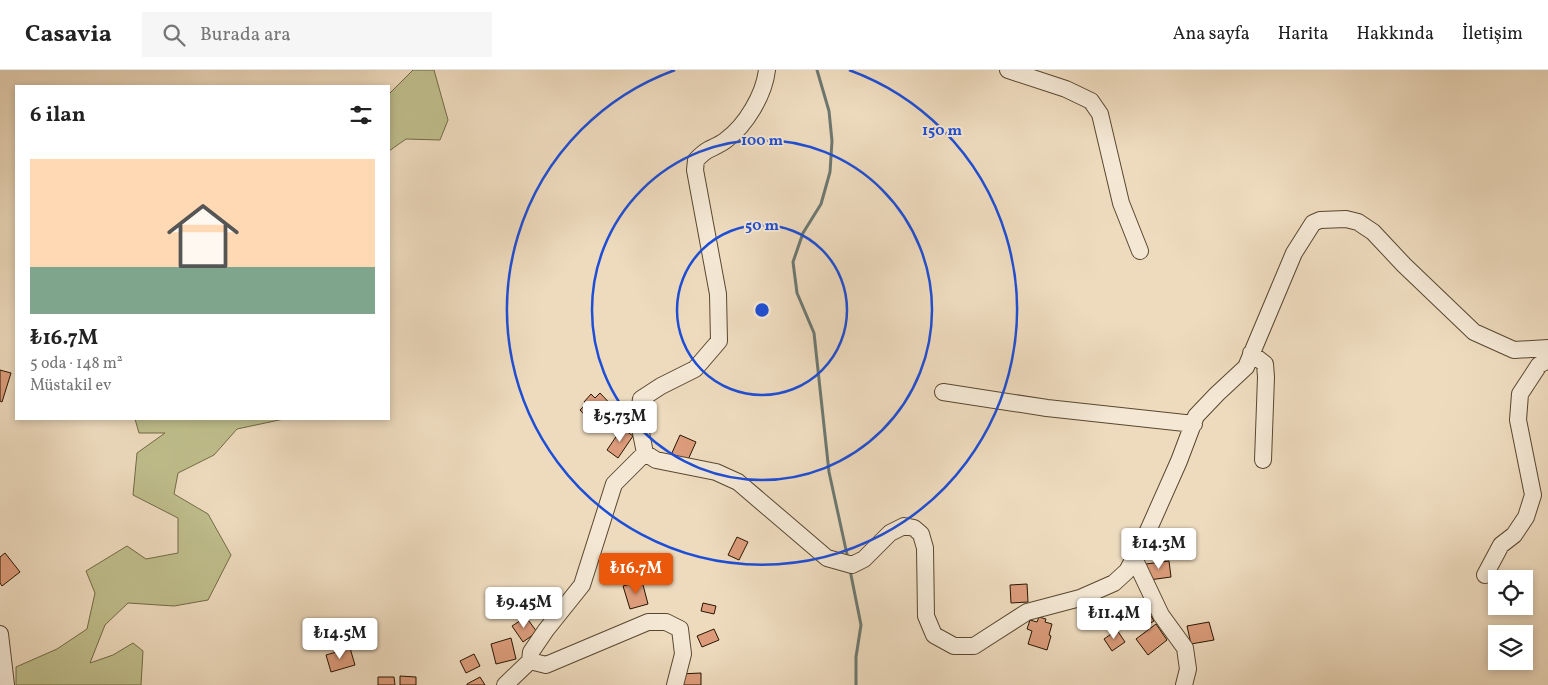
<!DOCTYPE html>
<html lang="tr">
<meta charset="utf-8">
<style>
:root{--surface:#fff;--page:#f6f6f6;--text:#222;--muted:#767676;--line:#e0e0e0;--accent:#ea580c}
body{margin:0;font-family:Vollkorn,serif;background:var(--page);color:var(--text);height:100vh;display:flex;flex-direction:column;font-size:19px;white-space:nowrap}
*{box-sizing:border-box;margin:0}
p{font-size:16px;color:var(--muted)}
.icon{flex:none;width:28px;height:28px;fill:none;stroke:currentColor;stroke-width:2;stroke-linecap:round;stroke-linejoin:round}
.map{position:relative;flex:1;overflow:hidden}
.drawer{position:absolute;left:15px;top:15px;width:375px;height:335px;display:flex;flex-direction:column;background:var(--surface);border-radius:0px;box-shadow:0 2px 8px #0003}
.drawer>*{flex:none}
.buttons{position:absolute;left:1488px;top:500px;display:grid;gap:10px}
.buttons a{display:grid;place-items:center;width:45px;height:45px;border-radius:0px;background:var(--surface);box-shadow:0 2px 8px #0003;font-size:25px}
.price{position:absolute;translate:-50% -42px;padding:0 11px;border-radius:5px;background:#fff;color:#222;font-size:16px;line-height:32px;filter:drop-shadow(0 1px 2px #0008)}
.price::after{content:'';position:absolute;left:50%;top:30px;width:15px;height:11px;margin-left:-8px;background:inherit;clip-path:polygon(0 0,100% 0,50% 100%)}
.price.selected{background:var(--accent);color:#fff}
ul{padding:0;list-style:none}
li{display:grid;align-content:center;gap:10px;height:265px;padding:0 15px}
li+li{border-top:1px solid var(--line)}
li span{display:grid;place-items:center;height:155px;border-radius:0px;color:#555}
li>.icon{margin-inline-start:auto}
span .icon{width:90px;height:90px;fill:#fffc;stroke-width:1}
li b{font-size:21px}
h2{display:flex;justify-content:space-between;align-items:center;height:60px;padding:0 15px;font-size:21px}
header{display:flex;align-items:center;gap:30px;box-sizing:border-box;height:70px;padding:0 25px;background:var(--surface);border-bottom:1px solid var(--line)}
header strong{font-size:24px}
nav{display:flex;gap:28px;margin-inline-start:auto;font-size:18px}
.search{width:350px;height:45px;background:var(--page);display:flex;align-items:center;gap:12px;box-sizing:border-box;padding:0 18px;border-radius:0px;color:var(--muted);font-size:19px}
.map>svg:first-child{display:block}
</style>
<header>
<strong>Casavia</strong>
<div class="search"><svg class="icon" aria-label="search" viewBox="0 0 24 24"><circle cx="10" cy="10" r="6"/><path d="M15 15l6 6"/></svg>Burada ara</div>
<nav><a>Ana sayfa</a><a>Harita</a><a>Hakkında</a><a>İletişim</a></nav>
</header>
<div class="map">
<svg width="1548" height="615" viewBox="0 0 1548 615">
<rect width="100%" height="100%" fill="#eedbbe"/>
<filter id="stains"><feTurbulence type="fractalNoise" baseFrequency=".004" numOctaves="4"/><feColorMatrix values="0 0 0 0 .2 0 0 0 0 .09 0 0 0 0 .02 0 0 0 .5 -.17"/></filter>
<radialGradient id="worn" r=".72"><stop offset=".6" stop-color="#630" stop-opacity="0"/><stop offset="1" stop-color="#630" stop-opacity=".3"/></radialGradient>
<path fill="#bfbe8c" stroke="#736a46" d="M413,0H434L448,50L440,70L406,69L389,81V24Z
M135,349H284L237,359L214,385L178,403L174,424L208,444L231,485L208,530L174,536L128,533L105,555L90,593L113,585L133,573L143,581L141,615H16V597L57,579L87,559L95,523L86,501L127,476L146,489L178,483V448L133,425L137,383L165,363H139Z"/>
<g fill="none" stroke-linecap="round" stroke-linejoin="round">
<path stroke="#6d7870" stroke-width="3" d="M817,0L829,41L832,71L830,102L821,134L803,163L793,192L797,223L814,263L829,402L848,489
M850,500L861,555L856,587V615"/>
</g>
<path fill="#dc9c7b" stroke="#271601" d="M0,300L11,303L2,332L0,331Z
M600,323L618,342L599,360L580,340L586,334L584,332L591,324L595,328Z
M622,358L633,366L618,388L607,380Z
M680,365L696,372L687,392L671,385Z
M737,467L748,472L739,490L728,485Z
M5,483L20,502L2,516L0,513V487Z
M1169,491L1171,507L1149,510L1146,494Z
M642,511L648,534L630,539L623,516Z
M1027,514L1028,532L1011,533L1010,515Z
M703,533L716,536L714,544L701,541Z
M1143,533L1154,551L1140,559L1132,550L1129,552L1125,546Z
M526,547L537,562L523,572L512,556Z
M1039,547L1046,549L1045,552L1052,554L1049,565L1051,566L1047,580L1028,574L1032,561L1027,559L1030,550L1037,552Z
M1209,552L1214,570L1191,574L1187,556Z
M1156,554L1167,570L1148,585L1136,569Z
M714,559L719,570L702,577L697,566Z
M1117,560L1125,572L1112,581L1104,569Z
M511,568L516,589L496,594L491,574Z
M350,578L355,595L331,602L326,585Z
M474,584L480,596L466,603L460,591Z
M701,603V615H680V604Z
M400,606L416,607V615H400Z
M378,607H394L395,615H378Z
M480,607L485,615H467V614Z"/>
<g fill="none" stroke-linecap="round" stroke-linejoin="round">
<defs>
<path id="minor" d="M767,0C764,25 746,55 726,70C721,74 714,77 708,80C704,82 700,86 696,90L695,100L718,224L719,271L695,299L661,316L641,329L638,348L645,383L656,390L716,402L738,412L827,488L852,495L864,489L890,463L904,456L914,458L921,464L925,478L926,546L934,565L954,576H974L1027,542L1080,528L1114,513L1127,501L1143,472L1179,391L1196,346L1217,324L1246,297L1294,183L1313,153L1320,150L1346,149L1358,152L1373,162L1404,195L1474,262L1514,280L1548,278
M1008,0L1066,19L1091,31L1100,44L1121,133L1140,181
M1251,283L1265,294L1266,307L1263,390
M943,322L1047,338L1194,354
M645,383L614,414L582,515L546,560L531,582L530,591L546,595L648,552H666L680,559L683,584L675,615
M1134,488L1161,545L1185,578L1188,599L1184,615
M1485,505L1501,475L1514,465L1526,447L1533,425L1518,350L1520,324L1539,295L1548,290
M0,564L6,615
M505,615L530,591"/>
</defs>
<use href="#minor" stroke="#594730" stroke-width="18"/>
<use href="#minor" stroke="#f4e8d5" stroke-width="16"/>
</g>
<g fill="none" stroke="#1d4ed8" stroke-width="2.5">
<circle cx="762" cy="240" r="85"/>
<circle cx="762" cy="240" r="170"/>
<path d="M849 0A255 255 0 1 1 675 0"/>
</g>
<circle cx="762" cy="240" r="8" fill="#1d4ed8" stroke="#f4e8d5" stroke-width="2.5"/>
<g font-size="15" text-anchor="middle" font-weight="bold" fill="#1d4ed8" stroke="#f4e8d5" stroke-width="4" stroke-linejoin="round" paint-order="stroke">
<text x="942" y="65">150 m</text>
<text x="762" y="75">100 m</text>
<text x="762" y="160">50 m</text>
</g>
<rect width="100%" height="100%" filter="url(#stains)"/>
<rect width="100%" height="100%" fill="url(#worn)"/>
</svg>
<div class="buttons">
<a><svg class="icon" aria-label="locate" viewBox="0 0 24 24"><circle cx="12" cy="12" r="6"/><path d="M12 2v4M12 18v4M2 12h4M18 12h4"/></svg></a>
<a><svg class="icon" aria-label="layers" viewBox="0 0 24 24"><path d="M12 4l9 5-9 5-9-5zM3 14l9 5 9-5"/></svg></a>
</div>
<b class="price" style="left:620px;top:373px">₺5.73M</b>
<b class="price" style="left:1159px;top:500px">₺14.3M</b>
<b class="price selected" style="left:636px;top:525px">₺16.7M</b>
<b class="price" style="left:524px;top:559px">₺9.45M</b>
<b class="price" style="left:1114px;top:570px">₺11.4M</b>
<b class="price" style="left:340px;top:590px">₺14.5M</b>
<section class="drawer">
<h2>6 ilan<svg class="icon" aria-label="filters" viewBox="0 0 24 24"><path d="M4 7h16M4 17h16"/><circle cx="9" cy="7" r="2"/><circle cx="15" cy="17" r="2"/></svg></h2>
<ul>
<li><span style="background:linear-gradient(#ffd9b3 70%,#7fa58c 0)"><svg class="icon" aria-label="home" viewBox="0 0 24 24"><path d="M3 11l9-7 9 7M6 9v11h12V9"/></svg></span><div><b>₺16.7M</b><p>5 oda · 148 m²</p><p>Müstakil ev</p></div></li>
</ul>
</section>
</div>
